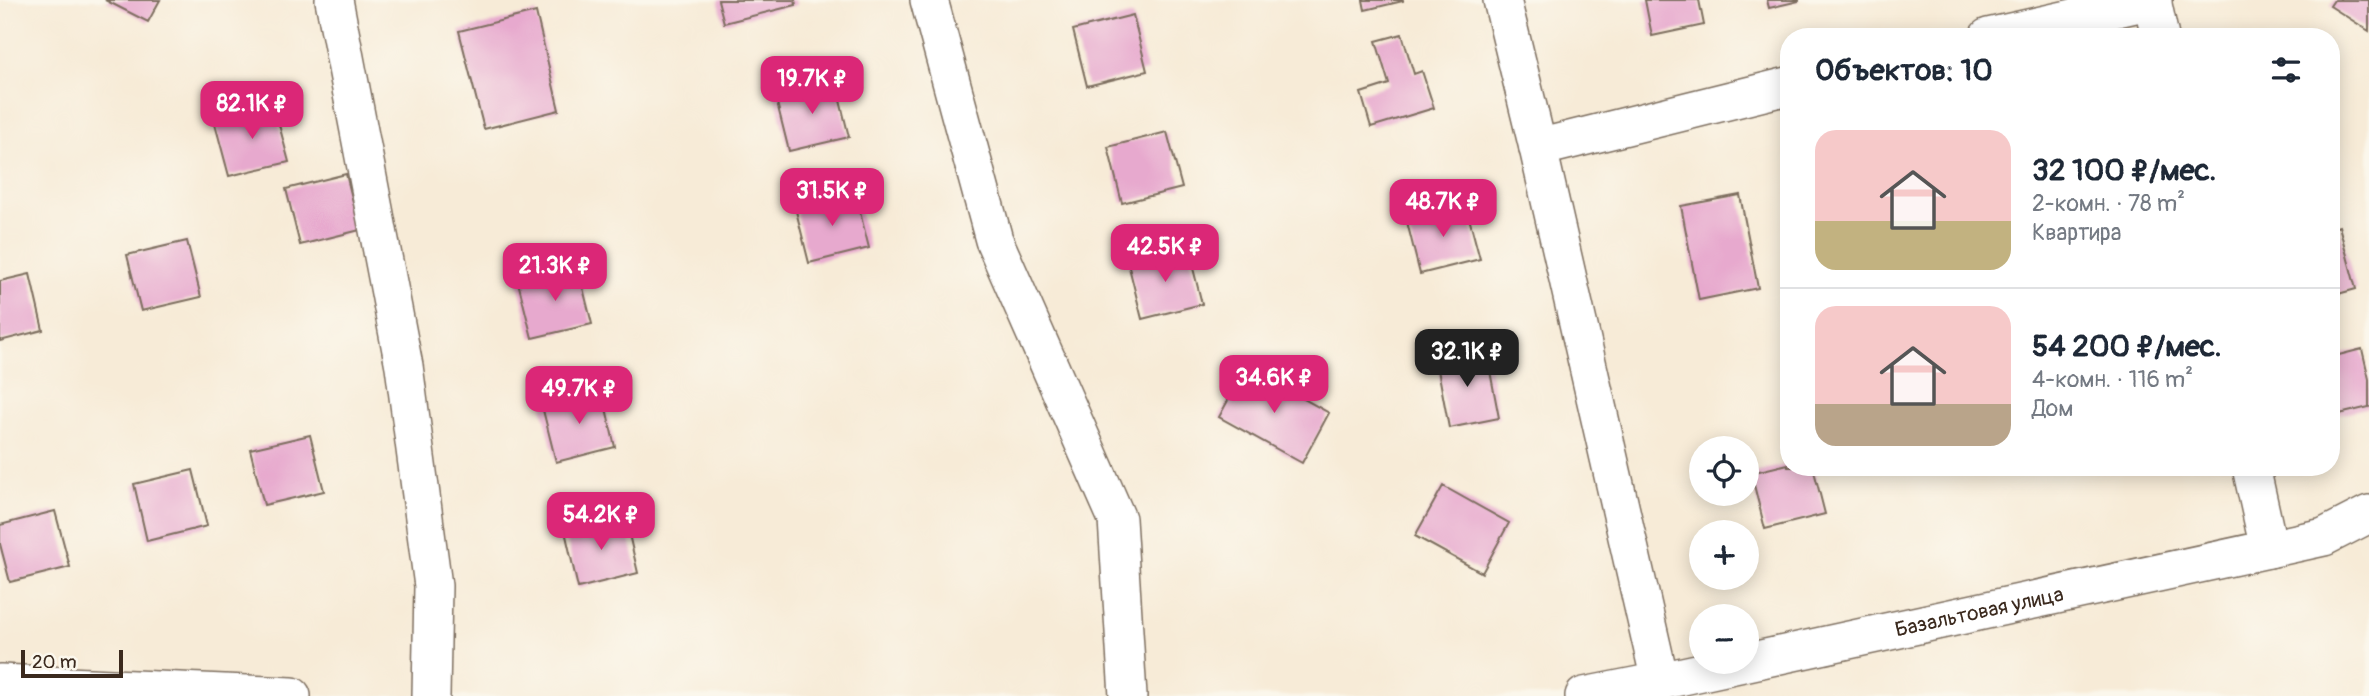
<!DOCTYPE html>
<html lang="ru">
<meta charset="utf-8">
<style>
:root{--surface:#fff;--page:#f2f2f3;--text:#1f2937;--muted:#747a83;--line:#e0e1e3;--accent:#db2777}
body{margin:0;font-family:Pangolin,sans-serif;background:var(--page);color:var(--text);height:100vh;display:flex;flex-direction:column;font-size:26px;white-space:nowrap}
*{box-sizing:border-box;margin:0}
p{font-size:23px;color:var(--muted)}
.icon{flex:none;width:38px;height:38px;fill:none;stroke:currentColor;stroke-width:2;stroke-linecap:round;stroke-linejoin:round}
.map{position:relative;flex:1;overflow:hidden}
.side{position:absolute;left:1780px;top:28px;width:560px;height:448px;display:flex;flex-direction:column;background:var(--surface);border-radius:28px;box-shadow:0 4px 18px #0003}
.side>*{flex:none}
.buttons{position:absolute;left:1689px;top:436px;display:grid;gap:14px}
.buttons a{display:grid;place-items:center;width:70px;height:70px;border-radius:50%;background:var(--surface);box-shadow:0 4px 18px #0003;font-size:35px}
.scale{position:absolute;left:21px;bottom:18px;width:102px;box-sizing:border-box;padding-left:7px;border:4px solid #3b2a1e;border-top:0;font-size:19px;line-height:24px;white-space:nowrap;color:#3b2a1e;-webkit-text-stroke:5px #fbf7ec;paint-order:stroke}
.price{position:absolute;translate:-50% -60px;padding:0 16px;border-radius:14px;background:var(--accent);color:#fff;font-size:23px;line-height:46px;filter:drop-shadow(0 2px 4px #0008)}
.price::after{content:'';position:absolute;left:50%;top:42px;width:21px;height:16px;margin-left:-10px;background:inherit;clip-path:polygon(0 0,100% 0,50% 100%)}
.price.current{background:#222;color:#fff}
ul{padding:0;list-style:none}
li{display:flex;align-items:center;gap:21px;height:175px;padding:0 35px}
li+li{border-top:2px solid var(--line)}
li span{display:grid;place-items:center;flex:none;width:196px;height:140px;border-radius:21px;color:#555}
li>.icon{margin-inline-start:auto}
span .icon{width:84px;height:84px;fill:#fffc;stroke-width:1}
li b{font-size:30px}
h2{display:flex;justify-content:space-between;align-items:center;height:84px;padding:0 35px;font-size:30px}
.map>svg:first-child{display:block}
</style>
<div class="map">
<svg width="2369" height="696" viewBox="0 0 2369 696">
<rect width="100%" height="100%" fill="#fbf7ec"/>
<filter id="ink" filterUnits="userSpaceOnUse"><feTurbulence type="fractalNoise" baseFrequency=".0143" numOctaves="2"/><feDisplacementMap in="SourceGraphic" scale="14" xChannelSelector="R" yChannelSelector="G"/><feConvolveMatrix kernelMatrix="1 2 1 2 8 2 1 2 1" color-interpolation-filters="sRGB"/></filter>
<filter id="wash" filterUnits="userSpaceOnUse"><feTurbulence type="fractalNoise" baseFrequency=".00686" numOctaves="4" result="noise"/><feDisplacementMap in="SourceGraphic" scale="28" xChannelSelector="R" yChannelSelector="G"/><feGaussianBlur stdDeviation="1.57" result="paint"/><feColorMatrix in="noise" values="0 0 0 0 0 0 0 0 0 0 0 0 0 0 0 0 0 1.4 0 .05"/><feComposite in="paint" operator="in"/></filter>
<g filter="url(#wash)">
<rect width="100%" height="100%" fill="#f7ebd7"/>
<g id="blocks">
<path fill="#e7a9ce" d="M105,0H160L148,22Z
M718,0H795L796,5L724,23Z
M1363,0H1403V1L1365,10Z
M1645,0H1699L1704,25L1652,36Z
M1767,0H1799V1L1769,8Z
M2334,0H2369V31L2330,6Z
M536,12L559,110L484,129L459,31Z
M1133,15L1147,71L1087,86L1073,30Z
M1402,34L1414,74L1422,71L1434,108L1371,127L1361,93L1389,84L1376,41Z
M835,80L849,137L789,151L775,95Z
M274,106L289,162L229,176L214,120Z
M1167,132L1182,188L1122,203L1108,147Z
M346,174L360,230L300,245L286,189Z
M855,192L869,248L809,263L795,207Z
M1740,195L1758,288L1699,300L1681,206Z
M1465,203L1480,259L1420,274L1406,218Z
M2339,226L2356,289L2331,296V229Z
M187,241L201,297L141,311L127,255Z
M1188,248L1202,304L1142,319L1128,263Z
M578,268L592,324L532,338L518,282Z
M30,274L43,330L0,341V281Z
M2362,349L2369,379V407L2331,416V357Z
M1486,350L1499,418L1449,428L1436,359Z
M1246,367L1329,413L1302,463L1219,417Z
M602,391L615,447L556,462L542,406Z
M310,435L324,491L264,505L250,449Z
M1788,464V467H1813L1825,514L1765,529L1751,473Z
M193,470L207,526L147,541L134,484Z
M1443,486L1509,523L1482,573L1415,536Z
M55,511L70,567L10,582L0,544V525Z
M625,517L638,573L578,588L565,531Z"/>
</g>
</g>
<g filter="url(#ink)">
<use href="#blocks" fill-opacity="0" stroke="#7d6e5f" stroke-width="2"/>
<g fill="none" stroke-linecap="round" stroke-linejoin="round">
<defs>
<g id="minor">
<path d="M334,0L404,366L433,586L431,696"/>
<path d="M929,0L994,240L1117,519L1128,696"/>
<path d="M1502,0L1538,148L1660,681"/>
<path d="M2152,0L2160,37"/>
<path d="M1988,37L2153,0"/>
<path d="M1538,148L1788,86"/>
<path d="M2251,467L2269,549"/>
<path d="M0,683L292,696"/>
<path id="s1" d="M1584,696L1660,681L2324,537L2369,514"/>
</g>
</defs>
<use href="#minor" stroke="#7d6e5f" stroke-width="40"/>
<use href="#minor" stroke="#fff" stroke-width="37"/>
</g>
</g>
<g text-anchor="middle" stroke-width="6" stroke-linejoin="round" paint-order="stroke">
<g font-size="21" fill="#3b2a1e" stroke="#fbf7ec">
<text dy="7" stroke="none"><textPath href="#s1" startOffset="404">Базальтовая улица</textPath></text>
</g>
</g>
</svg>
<div class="buttons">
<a><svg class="icon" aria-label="locate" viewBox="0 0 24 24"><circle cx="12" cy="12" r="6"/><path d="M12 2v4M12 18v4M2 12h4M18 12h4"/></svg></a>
<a>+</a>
<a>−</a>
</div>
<div class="scale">20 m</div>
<b class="price" style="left:812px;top:116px">19.7K ₽</b>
<b class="price" style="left:252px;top:141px">82.1K ₽</b>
<b class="price" style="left:832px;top:228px">31.5K ₽</b>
<b class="price" style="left:1443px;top:239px">48.7K ₽</b>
<b class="price" style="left:1165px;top:284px">42.5K ₽</b>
<b class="price" style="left:555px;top:303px">21.3K ₽</b>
<b class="price current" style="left:1467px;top:389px">32.1K ₽</b>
<b class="price" style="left:1274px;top:415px">34.6K ₽</b>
<b class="price" style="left:579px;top:426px">49.7K ₽</b>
<b class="price" style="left:601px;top:552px">54.2K ₽</b>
<section class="side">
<h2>Объектов: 10<svg class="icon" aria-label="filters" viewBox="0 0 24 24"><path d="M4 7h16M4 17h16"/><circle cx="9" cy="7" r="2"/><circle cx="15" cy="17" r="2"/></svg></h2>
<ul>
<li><span style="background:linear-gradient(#f6c9c9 65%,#c2b280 0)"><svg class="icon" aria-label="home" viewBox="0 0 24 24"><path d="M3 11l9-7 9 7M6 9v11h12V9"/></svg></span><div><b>32 100 ₽/мес.</b><p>2-комн. · 78 m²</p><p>Квартира</p></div></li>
<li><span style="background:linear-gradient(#f6c9c9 70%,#b9a48a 0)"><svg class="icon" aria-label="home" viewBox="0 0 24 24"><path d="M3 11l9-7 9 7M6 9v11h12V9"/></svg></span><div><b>54 200 ₽/мес.</b><p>4-комн. · 116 m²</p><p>Дом</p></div></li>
</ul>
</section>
</div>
